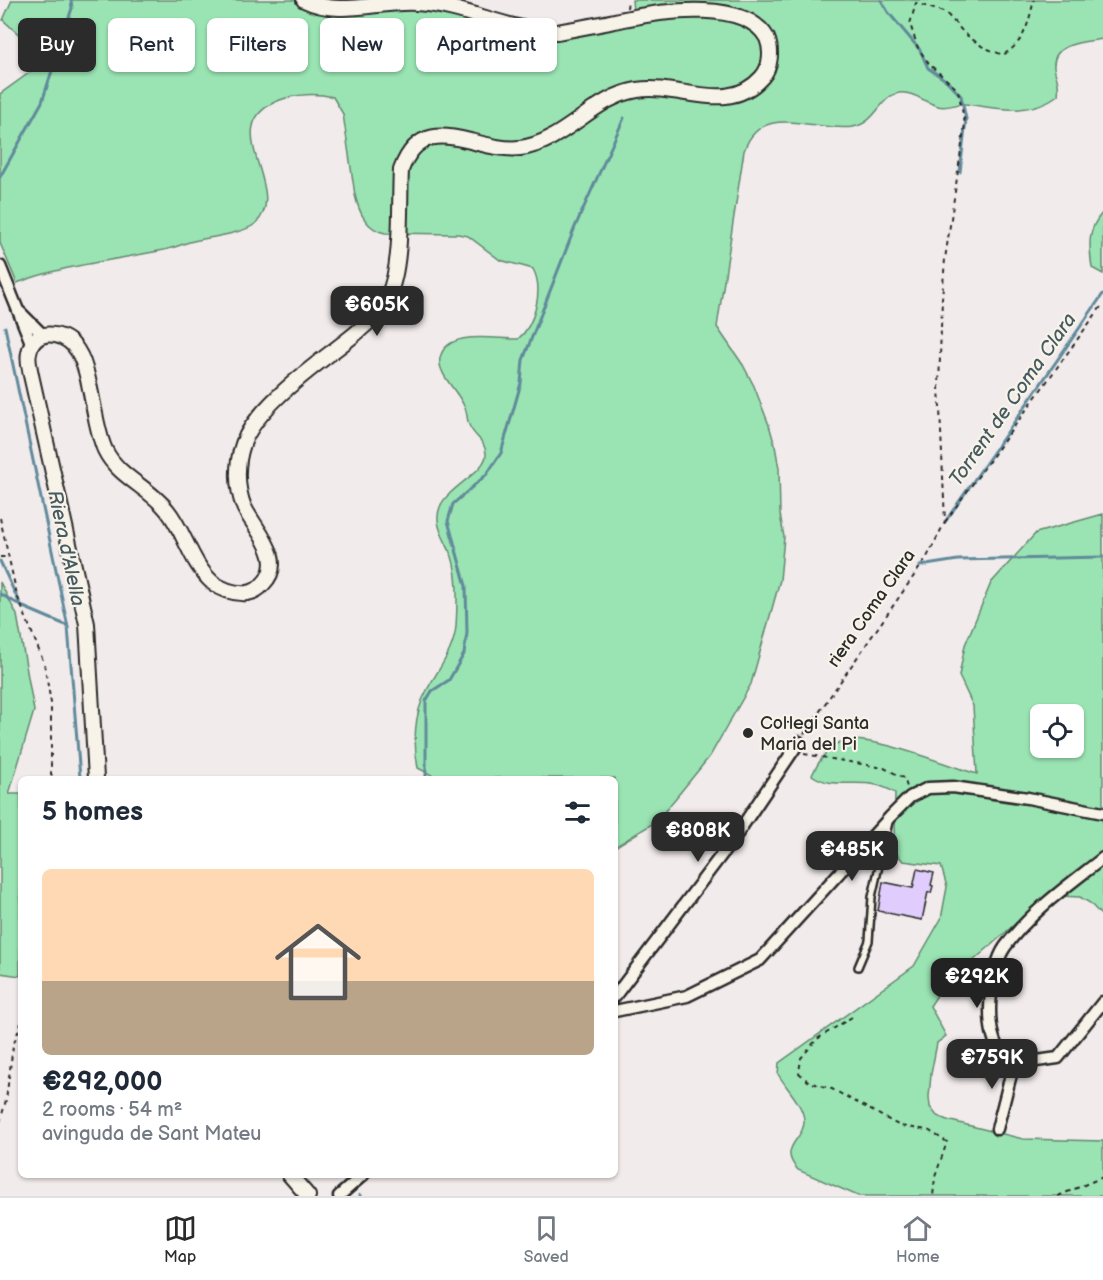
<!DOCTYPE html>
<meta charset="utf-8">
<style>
:root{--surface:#fff;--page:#f6f6f7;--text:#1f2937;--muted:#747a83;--line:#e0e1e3;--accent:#2b2b2b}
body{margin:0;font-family:"Balsamiq Sans",sans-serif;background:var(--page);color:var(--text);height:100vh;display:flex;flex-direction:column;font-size:22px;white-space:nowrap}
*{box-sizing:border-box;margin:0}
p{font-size:20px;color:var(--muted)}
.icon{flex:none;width:33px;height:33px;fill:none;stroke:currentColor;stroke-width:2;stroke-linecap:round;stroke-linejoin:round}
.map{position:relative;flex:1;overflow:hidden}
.sheet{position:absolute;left:18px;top:776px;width:600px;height:402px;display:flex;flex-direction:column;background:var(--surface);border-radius:9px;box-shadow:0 2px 4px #0004}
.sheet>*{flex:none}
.banner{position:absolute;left:18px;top:18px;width:600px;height:54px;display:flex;gap:12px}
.controls{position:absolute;left:1030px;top:704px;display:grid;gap:12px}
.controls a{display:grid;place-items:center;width:54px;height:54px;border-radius:9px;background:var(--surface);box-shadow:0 2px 4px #0004;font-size:30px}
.price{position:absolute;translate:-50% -51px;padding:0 14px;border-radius:12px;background:var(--accent);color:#fff;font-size:20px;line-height:39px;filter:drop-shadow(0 2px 3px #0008)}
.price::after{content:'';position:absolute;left:50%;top:36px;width:18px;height:14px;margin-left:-9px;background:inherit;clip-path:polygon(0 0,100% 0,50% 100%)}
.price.current{background:#222;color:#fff}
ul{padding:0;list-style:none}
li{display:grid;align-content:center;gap:12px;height:318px;padding:0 24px}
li+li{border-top:2px solid var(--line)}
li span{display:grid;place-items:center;height:186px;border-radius:9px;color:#555}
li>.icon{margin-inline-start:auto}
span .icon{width:108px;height:108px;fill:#fffc;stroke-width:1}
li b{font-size:26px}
h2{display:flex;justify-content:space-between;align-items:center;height:72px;padding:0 24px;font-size:26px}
.chip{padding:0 21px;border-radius:9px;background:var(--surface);box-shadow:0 2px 4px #0004;font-size:21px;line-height:54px}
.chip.current{background:var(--accent);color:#fff}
.menu{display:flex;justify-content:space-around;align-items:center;height:84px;border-top:2px solid var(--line);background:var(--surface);font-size:16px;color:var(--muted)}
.menu a{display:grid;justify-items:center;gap:3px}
.menu .current{color:var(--accent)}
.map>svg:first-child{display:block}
</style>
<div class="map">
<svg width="1103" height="1196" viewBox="0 0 1103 1196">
<rect width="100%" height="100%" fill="#f2ebec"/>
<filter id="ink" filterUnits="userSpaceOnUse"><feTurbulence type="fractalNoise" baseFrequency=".0167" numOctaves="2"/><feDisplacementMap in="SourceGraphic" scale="12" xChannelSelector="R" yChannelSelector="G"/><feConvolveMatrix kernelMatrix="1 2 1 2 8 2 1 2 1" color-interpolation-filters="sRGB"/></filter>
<g filter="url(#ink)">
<path fill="#9ae4b3" stroke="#62886f" stroke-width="1.5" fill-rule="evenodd" d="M12,0H438L548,26L633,12L632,0H1103V39C1086,42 1052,42 1054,67C1056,80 1060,80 1058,95C1028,117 998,108 965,104C956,103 947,109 938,106C926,103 913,91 899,93C880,96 877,123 853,127C815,133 761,100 744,151L717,327L743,365L754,386L769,425L775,446L779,468L780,514L784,537L780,580L751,684L710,756L657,821L615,847V778H437L418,768C413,743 414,714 426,692C437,670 454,652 456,626C457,610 458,592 456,576C455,569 454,561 451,554C445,539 433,524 440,507C447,488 487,471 486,454C486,442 475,437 470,427C466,420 468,412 464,406C458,391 437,374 440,358C447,328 497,340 518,339C535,325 544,289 533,269L500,260L468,236L458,234L385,233C366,229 359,212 355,195L343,114L333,97C316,93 296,94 280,100C213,125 293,190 255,224C244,233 213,237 198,240C186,242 175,248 164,250C115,260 64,265 17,283L0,243V94L47,60L3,20Z
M1103,212V274L1092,268C1089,246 1087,229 1103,212Z
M1103,514V917L1090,903L1080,897L1059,896L1040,902L973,961L947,980L930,1006L946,1036L937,1043L931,1074L929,1097L930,1107L937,1116L947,1120L1023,1139L1103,1141V1196H858L798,1170C776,1146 806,1140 804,1119C802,1103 786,1088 778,1074L779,1063L914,966L941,919L947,887L941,866L903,861L896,853L894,842L895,793C866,773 836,793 812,775C818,763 826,749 838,743C864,730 947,766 977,774L973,706L959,676L965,645L991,583L1036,533ZM1041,714H1074V747H1041Z
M0,582L17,615L34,711L9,794H21L20,976L0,973Z"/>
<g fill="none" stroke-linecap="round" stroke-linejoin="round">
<path stroke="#608a9a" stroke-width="3" d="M881,0L888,12L920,50L928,68L947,81L961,96L966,119L960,172
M0,177L42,102L72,8L71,0
M5,327L68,627L80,778
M945,522L1103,294
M0,561L21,606L68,626
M920,566L958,560L1103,557
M0,594L20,605
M426,778V701L432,691L449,680L464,654L467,633L466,586L448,521L453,504L487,474L501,453L521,383L523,360L575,227L624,118
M360,1196V1195"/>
</g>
<path fill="#e0cdfe" stroke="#2b2b2b" stroke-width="1.5" d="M917,869L934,873L931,885L933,886L931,893L928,892L922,920L878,911L883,882L913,888Z"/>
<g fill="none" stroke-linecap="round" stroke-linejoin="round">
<defs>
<path id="lane" d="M858,967L869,941L872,897L889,822"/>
<path id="street" d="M0,266L32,345
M20,312L43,335
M1103,858C1069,885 1031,911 1005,947C990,968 981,1037 1004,1055C1019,1066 1041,1060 1058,1058L1103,1002
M615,996L735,837L799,742
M615,1011L687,996L760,960L890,817L910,797L928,788L953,787L1028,798L1103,813
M997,1129L1015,1059
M339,1196L364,1174"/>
<path id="secondary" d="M96,778L87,624L31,375C30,368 27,360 29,353C33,328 62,331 74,346C92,366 92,422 105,450C118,477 149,487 167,510C185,532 191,564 213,583C223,590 235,594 247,593C254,592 259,589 263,584C288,559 254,529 244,507C236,487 236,464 243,444C257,404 322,361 355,334C368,323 381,312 388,296C403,265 399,205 401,170C424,107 475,153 520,148C564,143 593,97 637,90C680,83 728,116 762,77C771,67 772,50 767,38C746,0 667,10 624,19C602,24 579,28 557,32C509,32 466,6 417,3C379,0 341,18 304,0
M289,1174L308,1196"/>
</defs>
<use href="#lane" stroke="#2b2b2b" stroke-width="10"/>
<use href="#street" stroke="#2b2b2b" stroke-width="15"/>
<use href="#secondary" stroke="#2b2b2b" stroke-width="18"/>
<path stroke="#2b2b2b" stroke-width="2" stroke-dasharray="4.5 4.5" stroke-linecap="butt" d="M627,8L628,0
M0,518L17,595L44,663L51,703V774L55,778
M945,522L1103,304
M0,557H9
M804,734L927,557L945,522L939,386L942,299L945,259L965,124L958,90L930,65L918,48L910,24L916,3L946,13L965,34L983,47L1003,55C1025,42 1028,24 1034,0
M804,754L884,768L904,778L907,787
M852,1017L817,1039L801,1058L799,1073L809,1082L832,1089L900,1126L928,1130L947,1142L935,1177L933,1196
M0,1122L6,1100L13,1046L21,1023
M1058,1196L1103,1177"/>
<use href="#lane" stroke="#f7f3e8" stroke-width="5"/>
<use href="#street" stroke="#f7f3e8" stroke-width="10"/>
<use href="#secondary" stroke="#f7f3e8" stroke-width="14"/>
</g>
</g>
<circle fill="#2b2b2b" stroke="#f7f3e8" stroke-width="2" cx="748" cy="733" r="6"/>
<g text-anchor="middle" stroke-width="4.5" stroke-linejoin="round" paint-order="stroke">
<g font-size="18" fill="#2b2b2b" stroke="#f7f3e8">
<text transform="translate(871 608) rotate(-55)" y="6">riera Coma Clara</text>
</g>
<g font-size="18" fill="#2b2b2b" stroke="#f7f3e8" text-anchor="start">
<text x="760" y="729">Col·legi Santa<tspan x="760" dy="21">Maria del Pi</tspan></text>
</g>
<g font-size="20" font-style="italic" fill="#455a62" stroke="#f7f3e8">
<text transform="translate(1012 399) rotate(-55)" y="7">Torrent de Coma Clara</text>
<text transform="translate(67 548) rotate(78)" y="7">Riera d'Alella</text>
</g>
</g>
</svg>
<div class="controls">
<a><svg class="icon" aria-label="locate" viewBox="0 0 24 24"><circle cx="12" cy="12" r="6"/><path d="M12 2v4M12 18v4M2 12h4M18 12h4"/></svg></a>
</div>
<b class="price" style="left:377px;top:337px">€605K</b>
<b class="price" style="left:698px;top:863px">€808K</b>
<b class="price" style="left:852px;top:882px">€485K</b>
<b class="price current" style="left:977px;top:1009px">€292K</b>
<b class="price" style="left:992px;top:1090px">€759K</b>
<div class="banner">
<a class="chip current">Buy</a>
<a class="chip">Rent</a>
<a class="chip">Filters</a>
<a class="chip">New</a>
<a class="chip">Apartment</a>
</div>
<section class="sheet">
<h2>5 homes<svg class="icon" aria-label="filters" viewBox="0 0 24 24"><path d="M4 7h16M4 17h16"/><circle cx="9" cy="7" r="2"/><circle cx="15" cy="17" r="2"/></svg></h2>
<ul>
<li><span style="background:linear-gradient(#ffd9b3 60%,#b9a48a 0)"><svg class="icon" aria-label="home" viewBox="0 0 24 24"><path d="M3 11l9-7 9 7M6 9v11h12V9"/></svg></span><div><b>€292,000</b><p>2 rooms · 54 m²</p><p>avinguda de Sant Mateu</p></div></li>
</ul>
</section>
</div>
<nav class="menu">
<a class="current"><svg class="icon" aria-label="map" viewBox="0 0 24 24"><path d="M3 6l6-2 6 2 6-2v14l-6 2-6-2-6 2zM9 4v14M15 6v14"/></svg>Map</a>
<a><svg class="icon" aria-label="saved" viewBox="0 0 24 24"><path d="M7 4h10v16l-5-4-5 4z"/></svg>Saved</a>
<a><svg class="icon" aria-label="home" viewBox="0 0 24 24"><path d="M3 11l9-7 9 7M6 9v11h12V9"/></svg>Home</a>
</nav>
